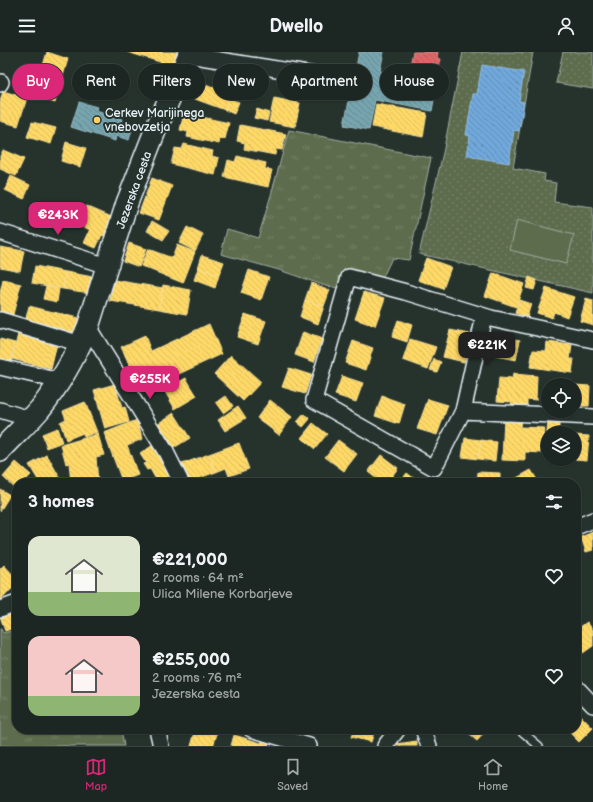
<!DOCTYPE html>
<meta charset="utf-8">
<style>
:root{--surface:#1c2622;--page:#29322f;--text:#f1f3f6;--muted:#a0a5a5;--line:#3a4340;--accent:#db2777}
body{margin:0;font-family:"Balsamiq Sans",sans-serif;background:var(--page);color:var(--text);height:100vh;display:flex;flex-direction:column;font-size:15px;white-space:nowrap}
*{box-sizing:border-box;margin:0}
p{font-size:13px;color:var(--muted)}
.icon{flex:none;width:22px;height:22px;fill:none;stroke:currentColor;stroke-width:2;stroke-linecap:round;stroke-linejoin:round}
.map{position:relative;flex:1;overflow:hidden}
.drawer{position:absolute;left:12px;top:426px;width:569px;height:256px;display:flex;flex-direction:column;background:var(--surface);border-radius:16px;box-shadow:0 1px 3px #0004,0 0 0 1px var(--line)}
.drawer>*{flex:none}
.guide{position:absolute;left:12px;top:12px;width:569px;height:36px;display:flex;gap:8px}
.controls{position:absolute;left:541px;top:326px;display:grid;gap:8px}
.controls a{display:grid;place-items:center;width:40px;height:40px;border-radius:50%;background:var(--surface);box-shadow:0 1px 3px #0004,0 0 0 1px var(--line);font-size:20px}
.price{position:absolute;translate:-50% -34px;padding:0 9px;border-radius:8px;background:var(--accent);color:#fff;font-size:13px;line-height:26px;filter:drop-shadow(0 1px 2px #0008)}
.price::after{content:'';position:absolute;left:50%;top:24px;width:12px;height:9px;margin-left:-6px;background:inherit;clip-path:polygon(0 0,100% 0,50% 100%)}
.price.current{background:#222;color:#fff}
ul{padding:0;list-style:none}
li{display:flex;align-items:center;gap:12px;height:100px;padding:0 16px}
li span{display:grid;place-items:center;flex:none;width:112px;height:80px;border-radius:12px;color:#555}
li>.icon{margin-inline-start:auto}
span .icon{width:48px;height:48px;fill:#fffc;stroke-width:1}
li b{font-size:17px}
h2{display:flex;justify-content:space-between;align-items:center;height:48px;padding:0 16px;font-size:17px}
.tag{padding:0 14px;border-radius:18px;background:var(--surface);box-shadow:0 1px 3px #0004,0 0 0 1px var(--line);font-size:14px;line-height:36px}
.tag.current{background:var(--accent);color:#fff}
header{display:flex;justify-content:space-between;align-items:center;height:52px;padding:0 16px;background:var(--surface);font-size:18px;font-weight:700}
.tabs{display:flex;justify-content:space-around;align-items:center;height:56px;border-top:1px solid var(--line);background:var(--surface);font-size:11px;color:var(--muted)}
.tabs a{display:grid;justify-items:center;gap:2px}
.tabs .current{color:var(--accent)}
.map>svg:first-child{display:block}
</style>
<header><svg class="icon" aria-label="menu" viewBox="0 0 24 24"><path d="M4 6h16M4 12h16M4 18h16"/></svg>Dwello<svg class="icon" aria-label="person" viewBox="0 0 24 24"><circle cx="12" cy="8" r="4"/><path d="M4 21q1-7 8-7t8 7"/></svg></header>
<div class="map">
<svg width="593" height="694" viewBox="0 0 593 694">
<defs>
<pattern id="grass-tufts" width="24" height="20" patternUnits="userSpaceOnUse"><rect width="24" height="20" fill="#5d6c4e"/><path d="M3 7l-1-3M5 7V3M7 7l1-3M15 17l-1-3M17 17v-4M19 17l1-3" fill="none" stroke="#748168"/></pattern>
<pattern id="park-dots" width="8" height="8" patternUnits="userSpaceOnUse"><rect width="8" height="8" fill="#5d6c4e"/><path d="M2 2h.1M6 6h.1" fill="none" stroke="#748168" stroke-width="1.8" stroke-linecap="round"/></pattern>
<pattern id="homes-back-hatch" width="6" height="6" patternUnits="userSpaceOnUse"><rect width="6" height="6" fill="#ffd966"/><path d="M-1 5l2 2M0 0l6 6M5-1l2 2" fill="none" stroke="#dabc60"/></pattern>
<pattern id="shops-back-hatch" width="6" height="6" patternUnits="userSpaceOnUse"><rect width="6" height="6" fill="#e06666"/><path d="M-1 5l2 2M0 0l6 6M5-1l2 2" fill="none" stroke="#b25d5e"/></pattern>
<pattern id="schools-back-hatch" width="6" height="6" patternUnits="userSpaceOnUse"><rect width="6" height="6" fill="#6fa8dc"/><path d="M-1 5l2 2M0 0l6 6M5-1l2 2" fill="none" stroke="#638bb0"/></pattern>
<pattern id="public-back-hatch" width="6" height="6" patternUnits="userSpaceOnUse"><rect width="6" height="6" fill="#76a5af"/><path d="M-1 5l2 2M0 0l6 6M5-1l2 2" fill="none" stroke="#688991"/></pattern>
</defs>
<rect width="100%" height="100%" fill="#26332d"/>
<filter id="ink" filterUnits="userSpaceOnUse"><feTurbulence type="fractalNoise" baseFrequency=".025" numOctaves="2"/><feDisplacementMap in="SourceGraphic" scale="8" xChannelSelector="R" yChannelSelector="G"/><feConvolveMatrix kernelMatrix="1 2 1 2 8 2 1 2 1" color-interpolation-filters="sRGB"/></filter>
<g filter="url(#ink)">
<path fill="url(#grass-tufts)" stroke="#a2aea3" d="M289,78L431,106L409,208L392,206L382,227L339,236L326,234L279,218L221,202L227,177L258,186L271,143Z
M0,577H1L3,581L17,578V677H121L124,694H0Z"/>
<path fill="url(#park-dots)" stroke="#a2aea3" d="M463,0H533L513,116L545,122L544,129L556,131L554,150L593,155V241L419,202L443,101Z
M563,0H593V37L556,31Z"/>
<path fill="#5d6c4e" stroke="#a2aea3" d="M517,168L574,183L566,212L510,198Z"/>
<path fill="url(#homes-back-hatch)" stroke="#f8e092" d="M47,0L68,7L55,51L34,44Z
M127,0H177L173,14Z
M410,13L440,19L437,31L408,25Z
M190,26L231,42L225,58L184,43Z
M3,39L27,46L18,74L0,69V50Z
M274,46L300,51L295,75L269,70Z
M229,47L239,50L234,62L225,58Z
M376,52L427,61L423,85L372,75Z
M257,57L269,61L267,69L254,66Z
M184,61L229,71L225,87L220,86L219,92L187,85L188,80L180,78Z
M32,70L56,76L51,92L27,85Z
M240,73L286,82L282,98L276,97L275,103L244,97L245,91L237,89Z
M66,90L86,96L80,115L61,109Z
M184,92L213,99L212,104L219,106L215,123L171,112L175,96L182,97Z
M3,98L24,107L16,124L0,117V104Z
M237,104L266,111L265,117L272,118L268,135L224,125L228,108L235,110Z
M11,124L30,133L24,147L5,138Z
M152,126L172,134L159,168L139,161Z
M86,154L114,166L106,185L102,183L96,196L84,191L90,178L78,172Z
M152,169L169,179L163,188L147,179Z
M187,175L203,183L195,199L179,191Z
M129,191L146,197L139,215L123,209Z
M177,193L195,200L183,231L141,214L148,197L172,206Z
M0,195L24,199L20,219L0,215Z
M202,203L224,210L219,223L198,216Z
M426,206L451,215L443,237L418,228Z
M35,214L66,220L63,237L32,231Z
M198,216L219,223L215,236L194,228Z
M249,218L269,225L261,248L241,241Z
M66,220L93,225L90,241L63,237Z
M493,221L524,232L516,255L485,244Z
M529,225L537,228L534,238L526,236Z
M3,228L21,232L12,266L0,263V241Z
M114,228L163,236L159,257L110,249Z
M311,231L330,238L324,254L305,248Z
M163,233L191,238L187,262L159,257Z
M46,234L59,237L57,250L43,247Z
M546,236L574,245L567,265L554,260L552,266L537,261Z
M364,240L385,246L375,274L355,267Z
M586,247L593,249V273L580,269Z
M305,248L324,254L318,272L300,265Z
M519,248L531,252L527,265L515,261Z
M29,254L78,266L74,282L25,270Z
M245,262L266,269L258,292L237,285Z
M398,268L412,273L407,290L392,285Z
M209,272L222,302L142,339L121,295L145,284L151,299Z
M450,278L470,282L464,310L443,305Z
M303,280L322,287L314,310L295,303Z
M18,282L57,292L51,317L12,307Z
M498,284L520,288L516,308L494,304Z
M0,287L15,291L11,310L0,308Z
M410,287L436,295L428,317L403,308Z
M353,289L373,296L366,318L345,311Z
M547,290L572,293L570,307H574L572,321L530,315L533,298L546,299Z
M231,303L261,330L243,349L214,322Z
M434,307L441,310L437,320L430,318Z
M289,316L311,323L305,342L282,335Z
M513,322L537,324L536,348L527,347V354L511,353L512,350L497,349L499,326L512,327Z
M342,324L363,331L356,350L335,343Z
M186,326L197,344L175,357L164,338Z
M115,332L122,356L125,355L129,370L105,377L94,338Z
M559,332L590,334L589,354H574V333H559Z
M226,344L233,354L223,361L216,351Z
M382,344L405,352L399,372L375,364Z
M428,347L448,353L437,383L417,377Z
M270,348L292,365L279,383L257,366Z
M85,350L97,380L84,385L83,381L66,388L60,370L66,367L63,359Z
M238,354L246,366L225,379L218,368Z
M174,361L190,386L172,397L157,372Z
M304,362L310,367L303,375L297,370Z
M504,365L521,366L520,375L544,376L542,401L525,400V409L502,408Z
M137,368L143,387L127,393L138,423L122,429L104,381Z
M548,369H559V381H547Z
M313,371L327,382L315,397L301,386Z
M57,376L62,390L47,396L42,382Z
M98,382L104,403L96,405L98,431H71L69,411L66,412L61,393Z
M574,383L589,384L587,408L575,407Z
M465,386L481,388L478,407L462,405Z
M338,388L357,402L344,419L325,405Z
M481,388L497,390L495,409L478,407Z
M239,391L249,417L229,424L226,416L216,420L209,402Z
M153,393L171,422L158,431L150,417L147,418L143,412L146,411L140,402Z
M209,402L216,420L188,430L182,412Z
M47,403L60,426L52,431H40L29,413Z
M381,403L398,416L387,431H382L368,420Z
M16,410L31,423L23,431H17V438L3,425Z
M531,418L539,431H515L513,428Z
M478,420L500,421V431H477Z
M407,421L420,431H399Z
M222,427L223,431H211Z
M0,437L10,443L0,459Z
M593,480V498L586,500L581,485Z
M4,513L17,527V532L0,548V517Z
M17,558V575L5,579L0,564Z
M587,570L593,578V594L583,601L576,591V578Z
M576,659L593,676L579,690L566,677H576Z
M196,677H211L218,679L213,694H191Z
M354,677H375L371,690L351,685Z
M463,677H488L477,689Z
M234,683L261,691L260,694H231Z
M263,685L270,687L268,694L261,693Z
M417,689V694H396V692Z"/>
<path fill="url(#shops-back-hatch)" stroke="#e29092" d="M413,0H438L437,6L441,7L438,19L410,13Z"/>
<path fill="url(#schools-back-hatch)" stroke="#93bee4" d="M482,13L524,20L519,49L524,50L519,79L514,78L509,111L467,104L470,84L466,83L473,42H477Z"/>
<path fill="url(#public-back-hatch)" stroke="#98bcc5" d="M359,0H384L380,19L437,31L432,59L375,48L369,78L344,73Z
M79,50L97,55L96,59L122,67L121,70L133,74L129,88L116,84L115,89L71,75Z"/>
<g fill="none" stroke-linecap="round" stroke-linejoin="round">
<defs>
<path id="lane" d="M519,677L539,694"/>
<path id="street" d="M188,3L346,28
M0,32L1,30
M0,180L107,214
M0,268L81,292
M88,275L166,400L180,428V431
M593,288L491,266L406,240L349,225L314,348L434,416L463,359L593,365
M0,315L60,329
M0,358L30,367
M463,359L484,264
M576,475L593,468
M0,557L17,551
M576,635L593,653
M157,677L161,694
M251,677L309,694
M423,677L429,694
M385,694L398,677"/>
<path id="secondary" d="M0,399C13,385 27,372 40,357C60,332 75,305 88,275L127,151L155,79L190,0"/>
</defs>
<use href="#lane" stroke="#e8f1f8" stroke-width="10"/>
<use href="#street" stroke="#e8f1f8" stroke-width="18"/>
<use href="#secondary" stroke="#e8f1f8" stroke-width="24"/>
<use href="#lane" stroke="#26332d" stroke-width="7"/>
<use href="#street" stroke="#26332d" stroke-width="15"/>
<use href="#secondary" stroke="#26332d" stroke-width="21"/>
</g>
</g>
<circle fill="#ffd166" stroke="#26332d" stroke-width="1.5" cx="97" cy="68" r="4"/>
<g text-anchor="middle" stroke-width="4" stroke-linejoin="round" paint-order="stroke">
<g font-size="12" fill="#e8f1f8" stroke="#26332d" text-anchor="start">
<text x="105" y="65">Cerkev Marijinega<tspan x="105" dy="14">vnebovzetja</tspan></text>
</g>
<g font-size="12" fill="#e8f1f8" stroke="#26332d">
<text transform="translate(134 138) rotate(-70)" y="4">Jezerska cesta</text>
</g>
</g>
</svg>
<div class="controls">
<a><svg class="icon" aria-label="locate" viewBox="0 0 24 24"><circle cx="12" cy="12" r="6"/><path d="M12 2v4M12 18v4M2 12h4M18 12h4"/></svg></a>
<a><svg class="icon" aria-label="layers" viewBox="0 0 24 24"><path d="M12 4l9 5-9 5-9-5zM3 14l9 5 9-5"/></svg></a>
</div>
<b class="price" style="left:58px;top:184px">€243K</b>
<b class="price current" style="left:487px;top:314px">€221K</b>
<b class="price" style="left:150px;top:348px">€255K</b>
<div class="guide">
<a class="tag current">Buy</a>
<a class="tag">Rent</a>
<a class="tag">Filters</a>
<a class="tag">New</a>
<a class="tag">Apartment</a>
<a class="tag">House</a>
</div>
<section class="drawer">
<h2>3 homes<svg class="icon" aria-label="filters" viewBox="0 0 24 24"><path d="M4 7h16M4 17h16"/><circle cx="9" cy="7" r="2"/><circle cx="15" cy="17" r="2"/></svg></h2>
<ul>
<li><span style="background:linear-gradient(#dfe7d0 70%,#8fb573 0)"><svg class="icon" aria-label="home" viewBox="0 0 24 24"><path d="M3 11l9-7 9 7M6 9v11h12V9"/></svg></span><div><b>€221,000</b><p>2 rooms · 64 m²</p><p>Ulica Milene Korbarjeve</p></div><svg class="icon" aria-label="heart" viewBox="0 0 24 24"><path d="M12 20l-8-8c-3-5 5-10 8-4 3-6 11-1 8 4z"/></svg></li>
<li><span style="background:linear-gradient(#f6c9c9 75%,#8fb573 0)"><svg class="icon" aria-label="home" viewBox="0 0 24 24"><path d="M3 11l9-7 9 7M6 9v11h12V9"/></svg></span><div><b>€255,000</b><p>2 rooms · 76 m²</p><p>Jezerska cesta</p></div><svg class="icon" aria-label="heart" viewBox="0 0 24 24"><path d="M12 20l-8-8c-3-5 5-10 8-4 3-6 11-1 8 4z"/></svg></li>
</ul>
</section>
</div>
<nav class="tabs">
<a class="current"><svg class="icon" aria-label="map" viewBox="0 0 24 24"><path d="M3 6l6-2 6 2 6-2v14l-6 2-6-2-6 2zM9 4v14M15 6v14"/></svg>Map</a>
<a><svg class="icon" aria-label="saved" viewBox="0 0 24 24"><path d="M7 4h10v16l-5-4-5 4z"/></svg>Saved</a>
<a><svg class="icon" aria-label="home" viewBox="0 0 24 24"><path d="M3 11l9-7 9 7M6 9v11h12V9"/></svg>Home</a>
</nav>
